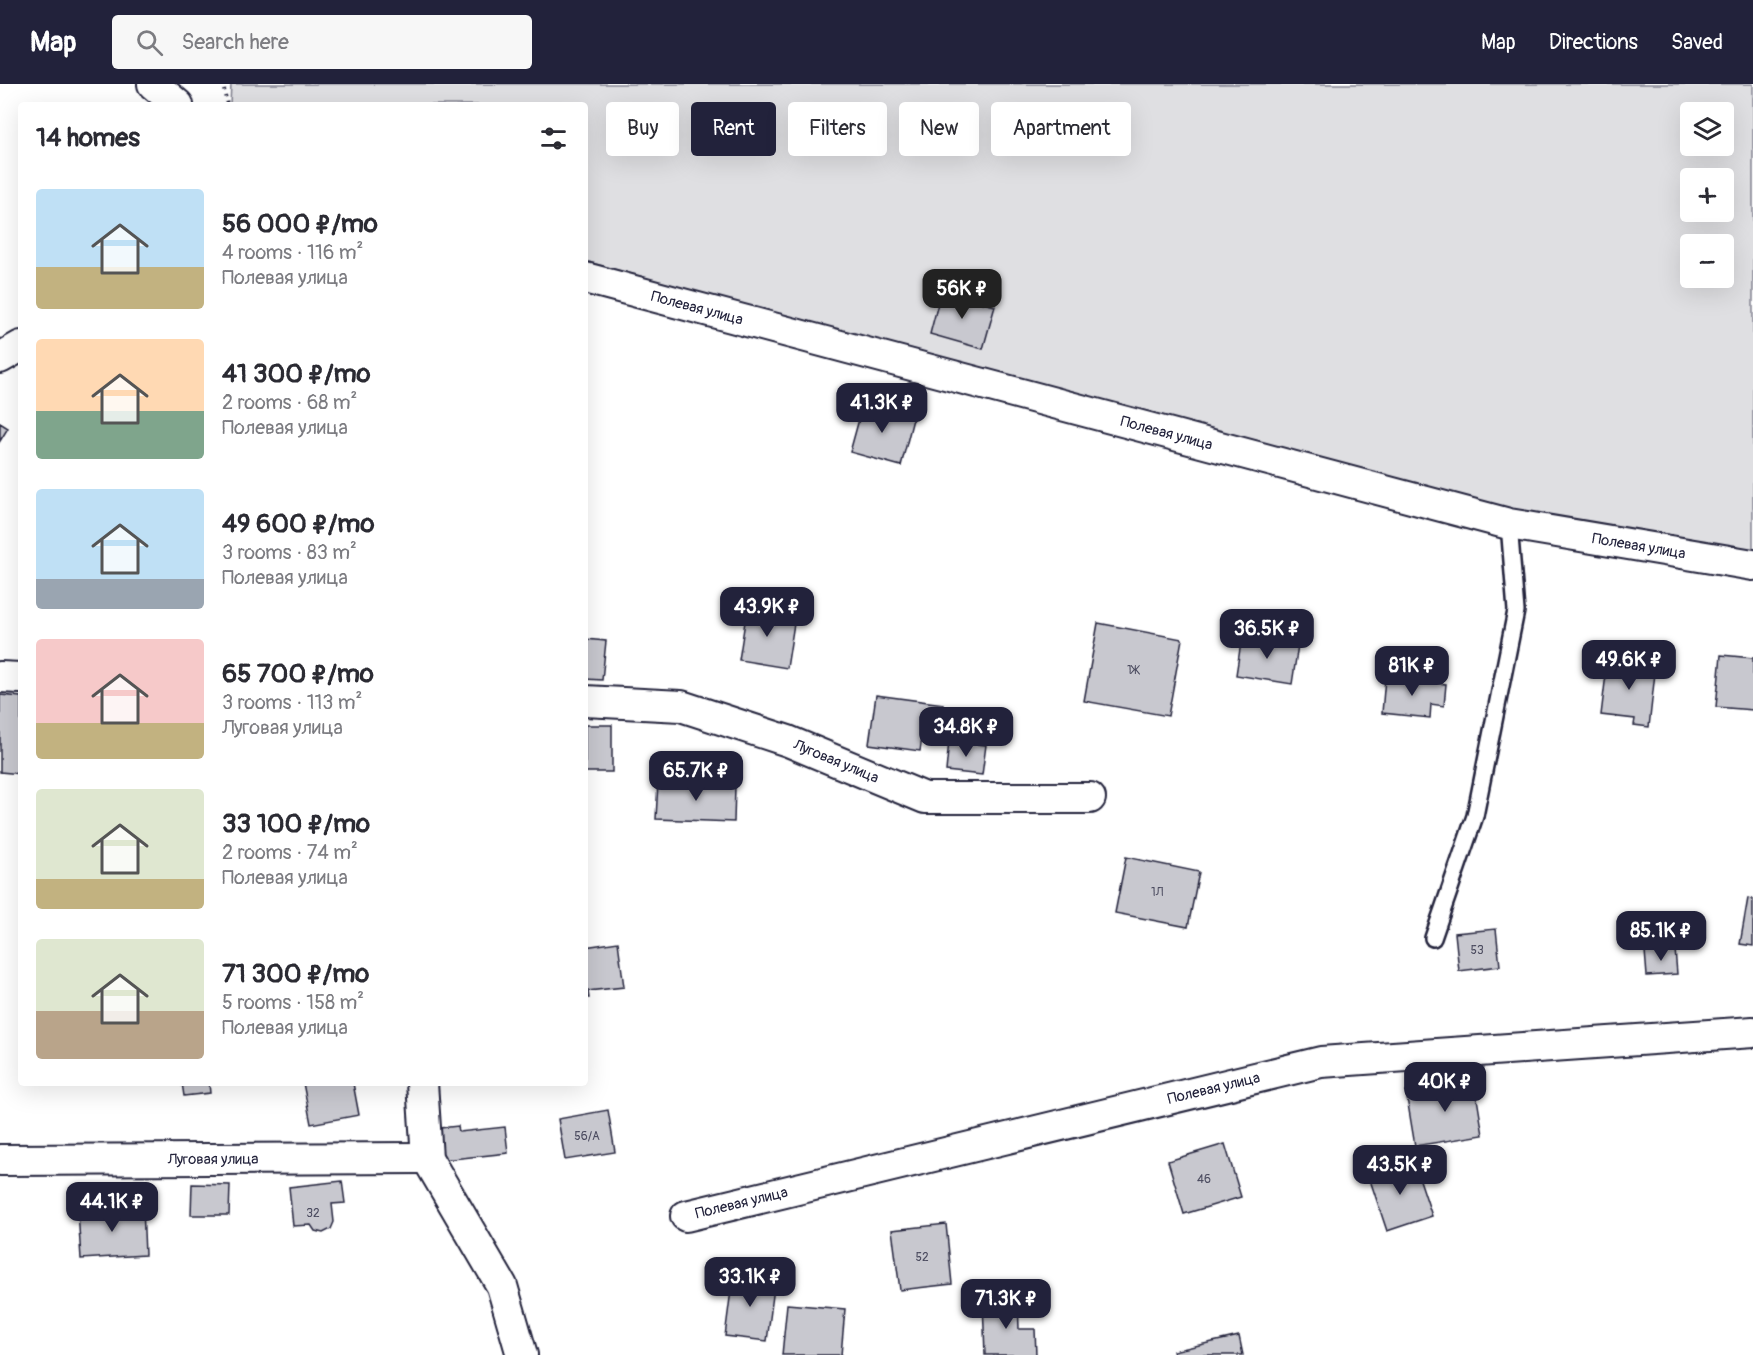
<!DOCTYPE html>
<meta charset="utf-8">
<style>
:root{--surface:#fff;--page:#f7f7f7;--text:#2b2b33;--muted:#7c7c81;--accent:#22223b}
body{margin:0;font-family:Pangolin,sans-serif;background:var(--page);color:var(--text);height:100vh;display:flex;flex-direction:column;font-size:22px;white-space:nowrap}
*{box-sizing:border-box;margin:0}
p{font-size:20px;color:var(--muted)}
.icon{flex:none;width:33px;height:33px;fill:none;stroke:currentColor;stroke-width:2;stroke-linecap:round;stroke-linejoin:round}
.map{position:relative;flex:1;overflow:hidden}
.side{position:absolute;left:18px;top:18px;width:570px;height:984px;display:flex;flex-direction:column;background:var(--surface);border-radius:6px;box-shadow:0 6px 24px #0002}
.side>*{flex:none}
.top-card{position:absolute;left:606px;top:18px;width:570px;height:54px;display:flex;gap:12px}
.tools{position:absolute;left:1680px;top:18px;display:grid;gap:12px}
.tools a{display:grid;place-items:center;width:54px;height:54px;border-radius:6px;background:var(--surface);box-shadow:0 6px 24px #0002;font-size:30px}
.price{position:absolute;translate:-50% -51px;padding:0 14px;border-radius:12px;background:var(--accent);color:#fff;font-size:20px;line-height:39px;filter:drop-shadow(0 2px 3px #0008)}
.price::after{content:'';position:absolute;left:50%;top:36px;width:18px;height:14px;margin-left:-9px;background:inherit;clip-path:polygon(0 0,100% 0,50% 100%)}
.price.on{background:#222;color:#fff}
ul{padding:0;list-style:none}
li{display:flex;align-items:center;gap:18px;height:150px;padding:0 18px}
li span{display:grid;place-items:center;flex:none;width:168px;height:120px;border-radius:6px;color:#555}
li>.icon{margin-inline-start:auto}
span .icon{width:72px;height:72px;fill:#fffc;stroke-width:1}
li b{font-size:26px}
h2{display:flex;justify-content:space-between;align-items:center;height:72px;padding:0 18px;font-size:26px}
.pill{padding:0 21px;border-radius:6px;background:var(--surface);box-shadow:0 6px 24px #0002;font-size:21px;line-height:54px}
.pill.on{background:var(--accent);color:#fff}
header{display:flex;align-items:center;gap:36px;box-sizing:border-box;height:84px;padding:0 30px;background:var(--accent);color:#fff}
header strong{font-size:28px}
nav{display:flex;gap:33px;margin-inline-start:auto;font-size:21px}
.search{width:420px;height:54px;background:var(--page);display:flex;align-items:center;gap:15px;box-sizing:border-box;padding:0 21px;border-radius:6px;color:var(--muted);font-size:22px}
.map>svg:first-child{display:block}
</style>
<header>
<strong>Map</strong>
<div class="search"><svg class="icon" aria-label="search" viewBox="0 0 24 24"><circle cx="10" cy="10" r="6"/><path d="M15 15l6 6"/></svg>Search here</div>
<nav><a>Map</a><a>Directions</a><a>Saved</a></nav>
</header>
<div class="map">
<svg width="1753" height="1271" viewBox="0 0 1753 1271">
<rect width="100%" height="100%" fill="#fff"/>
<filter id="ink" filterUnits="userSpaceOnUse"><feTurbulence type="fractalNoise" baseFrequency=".0167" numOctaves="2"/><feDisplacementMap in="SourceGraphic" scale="12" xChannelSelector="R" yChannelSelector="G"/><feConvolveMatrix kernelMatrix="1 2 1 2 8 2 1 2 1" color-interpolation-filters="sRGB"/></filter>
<g filter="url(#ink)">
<path fill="#dfdfe2" stroke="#80808e" stroke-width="1.5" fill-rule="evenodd" d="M231,0H1753V468L1522,435L585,177V21H230ZM1690,28H1724V62H1690ZM1690,94H1724V128H1690ZM1690,160H1724V194H1690Z"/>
<path fill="#c8c8cf" stroke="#22223b" stroke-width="1.5" d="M941,208L995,222L983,265L930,250Z
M864,317L914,331L901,382L850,368Z
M0,339L8,344L0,357Z
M747,525L795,533L787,584L739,576Z
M1098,539L1182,555L1168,632L1084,617Z
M1242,552L1298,561L1292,600L1236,591Z
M585,555L606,557L602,596L585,595Z
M1721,571L1753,574V626L1716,623Z
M1608,574L1656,580L1649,643L1634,641L1635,635L1601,631Z
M1385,594L1446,600L1444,622L1431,620L1430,634L1382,629Z
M0,611L21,613V690L0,688Z
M876,611L943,620L938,656L922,654L920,667L869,660Z
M585,641H612V688H585Z
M949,657L986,661L982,691L946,687Z
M658,698L735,702L734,738L656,735Z
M1126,773L1199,788L1188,843L1115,829Z
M1748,814L1753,815V862L1740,860Z
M1496,845L1500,882L1459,887L1455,849Z
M618,858L624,903L588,907L589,914H585V863Z
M1675,865L1677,890L1647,892L1645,867Z
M1474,996L1483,1051L1415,1062L1406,1008Z
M182,999H209L210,1009L184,1012Z
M303,999H353L359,1031L311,1040Z
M608,1026L615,1068L565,1076L558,1035Z
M458,1042L459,1048L505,1043L508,1069L434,1077L431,1045Z
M1225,1060L1241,1113L1184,1130L1168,1077Z
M1414,1078L1432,1132L1387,1147L1369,1093Z
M342,1097L345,1119L332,1120L334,1138L331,1145L323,1149L315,1147L311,1141L293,1142L289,1103Z
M192,1100L230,1101L229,1131H191Z
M143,1123L145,1171L81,1175L78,1127Z
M946,1140L952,1200L900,1206L892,1146Z
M733,1191L775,1196L767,1257L725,1252Z
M1018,1216L1019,1245H1035L1036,1271H985L983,1217Z
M787,1220L845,1225L841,1271H782Z
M1239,1252L1243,1271H1174L1173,1267Z"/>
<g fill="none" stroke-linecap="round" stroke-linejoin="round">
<defs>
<path id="lane" d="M1433,854L1475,732L1516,527L1509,440"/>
<g id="street">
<path d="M153,0L178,21"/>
<path id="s1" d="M585,194L1509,440L1753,481"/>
<path d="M0,274L21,262"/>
<path d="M0,593L21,594"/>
<path id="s2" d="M585,617L681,622L788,657L925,714H1090"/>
<path d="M422,999L427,1074L502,1202L522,1271"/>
<path id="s3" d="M0,1076L427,1074"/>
<path id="s4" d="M686,1132L1321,978L1753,948"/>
</g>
</defs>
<use href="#lane" stroke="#22223b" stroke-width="20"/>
<use href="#street" stroke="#22223b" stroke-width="34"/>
<path stroke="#22223b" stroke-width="4" stroke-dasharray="1.5 4.5" stroke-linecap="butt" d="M223,0L227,21"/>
<use href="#lane" stroke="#fff" stroke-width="15"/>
<use href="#street" stroke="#fff" stroke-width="30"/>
</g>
</g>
<g text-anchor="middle" stroke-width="6" stroke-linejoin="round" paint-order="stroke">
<g font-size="12" fill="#4c4c60">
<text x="1133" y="590">1Ж</text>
<text x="1157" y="812">1Л</text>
<text x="1477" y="870">53</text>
<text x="587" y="1056">56/А</text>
<text x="1204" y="1099">46</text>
<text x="313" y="1133">32</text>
<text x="922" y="1177">52</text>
</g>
<g font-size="15" fill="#22223b" stroke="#fff">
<text dy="5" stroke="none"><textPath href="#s1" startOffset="116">Полевая улица</textPath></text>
<text dy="5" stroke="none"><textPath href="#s1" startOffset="602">Полевая улица</textPath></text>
<text dy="5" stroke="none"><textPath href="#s1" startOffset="1088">Полевая улица</textPath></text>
<text dy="5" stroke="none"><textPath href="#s2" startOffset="261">Луговая улица</textPath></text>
<text dy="5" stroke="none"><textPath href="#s4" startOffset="543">Полевая улица</textPath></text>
<text dy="5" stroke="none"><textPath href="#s3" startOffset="213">Луговая улица</textPath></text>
<text dy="5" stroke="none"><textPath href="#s4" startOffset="57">Полевая улица</textPath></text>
</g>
</g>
</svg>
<div class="tools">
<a><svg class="icon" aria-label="layers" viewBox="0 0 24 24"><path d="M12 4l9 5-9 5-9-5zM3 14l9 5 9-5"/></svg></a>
<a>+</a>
<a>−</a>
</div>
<b class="price on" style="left:962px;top:236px">56K ₽</b>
<b class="price" style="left:882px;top:350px">41.3K ₽</b>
<b class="price" style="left:767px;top:554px">43.9K ₽</b>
<b class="price" style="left:1267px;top:576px">36.5K ₽</b>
<b class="price" style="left:1629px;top:607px">49.6K ₽</b>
<b class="price" style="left:1412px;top:613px">81K ₽</b>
<b class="price" style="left:966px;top:674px">34.8K ₽</b>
<b class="price" style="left:696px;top:718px">65.7K ₽</b>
<b class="price" style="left:1661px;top:878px">85.1K ₽</b>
<b class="price" style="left:1445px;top:1029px">40K ₽</b>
<b class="price" style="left:1400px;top:1112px">43.5K ₽</b>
<b class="price" style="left:112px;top:1149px">44.1K ₽</b>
<b class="price" style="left:750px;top:1224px">33.1K ₽</b>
<b class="price" style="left:1006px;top:1246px">71.3K ₽</b>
<div class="top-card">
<a class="pill">Buy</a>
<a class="pill on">Rent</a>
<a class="pill">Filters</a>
<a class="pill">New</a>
<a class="pill">Apartment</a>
</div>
<section class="side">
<h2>14 homes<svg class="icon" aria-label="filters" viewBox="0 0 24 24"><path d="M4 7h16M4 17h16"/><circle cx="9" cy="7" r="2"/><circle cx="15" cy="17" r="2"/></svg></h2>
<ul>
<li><span style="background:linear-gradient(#bfe0f5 65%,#c2b280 0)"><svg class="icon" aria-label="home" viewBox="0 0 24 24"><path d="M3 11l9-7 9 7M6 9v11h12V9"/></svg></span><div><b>56 000 ₽/mo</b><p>4 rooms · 116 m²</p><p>Полевая улица</p></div></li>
<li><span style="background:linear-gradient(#ffd9b3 60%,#7fa58c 0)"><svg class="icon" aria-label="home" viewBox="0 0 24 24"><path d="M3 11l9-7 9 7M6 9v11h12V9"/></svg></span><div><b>41 300 ₽/mo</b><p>2 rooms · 68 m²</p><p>Полевая улица</p></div></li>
<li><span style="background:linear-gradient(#bfe0f5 75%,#9aa5b1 0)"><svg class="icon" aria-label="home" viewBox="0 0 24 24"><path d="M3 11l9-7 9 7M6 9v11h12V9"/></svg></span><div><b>49 600 ₽/mo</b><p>3 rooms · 83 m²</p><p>Полевая улица</p></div></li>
<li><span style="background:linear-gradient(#f6c9c9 70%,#c2b280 0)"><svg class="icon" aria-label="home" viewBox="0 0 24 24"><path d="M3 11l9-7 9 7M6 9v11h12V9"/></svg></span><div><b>65 700 ₽/mo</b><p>3 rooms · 113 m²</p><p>Луговая улица</p></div></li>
<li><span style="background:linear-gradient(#dfe7d0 75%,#c2b280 0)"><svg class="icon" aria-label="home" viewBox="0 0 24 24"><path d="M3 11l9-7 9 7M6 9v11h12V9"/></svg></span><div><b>33 100 ₽/mo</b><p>2 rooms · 74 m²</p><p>Полевая улица</p></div></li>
<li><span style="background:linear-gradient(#dfe7d0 60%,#b9a48a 0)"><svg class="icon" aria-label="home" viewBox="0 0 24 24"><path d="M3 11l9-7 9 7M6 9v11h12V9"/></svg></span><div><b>71 300 ₽/mo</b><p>5 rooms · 158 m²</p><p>Полевая улица</p></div></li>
</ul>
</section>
</div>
